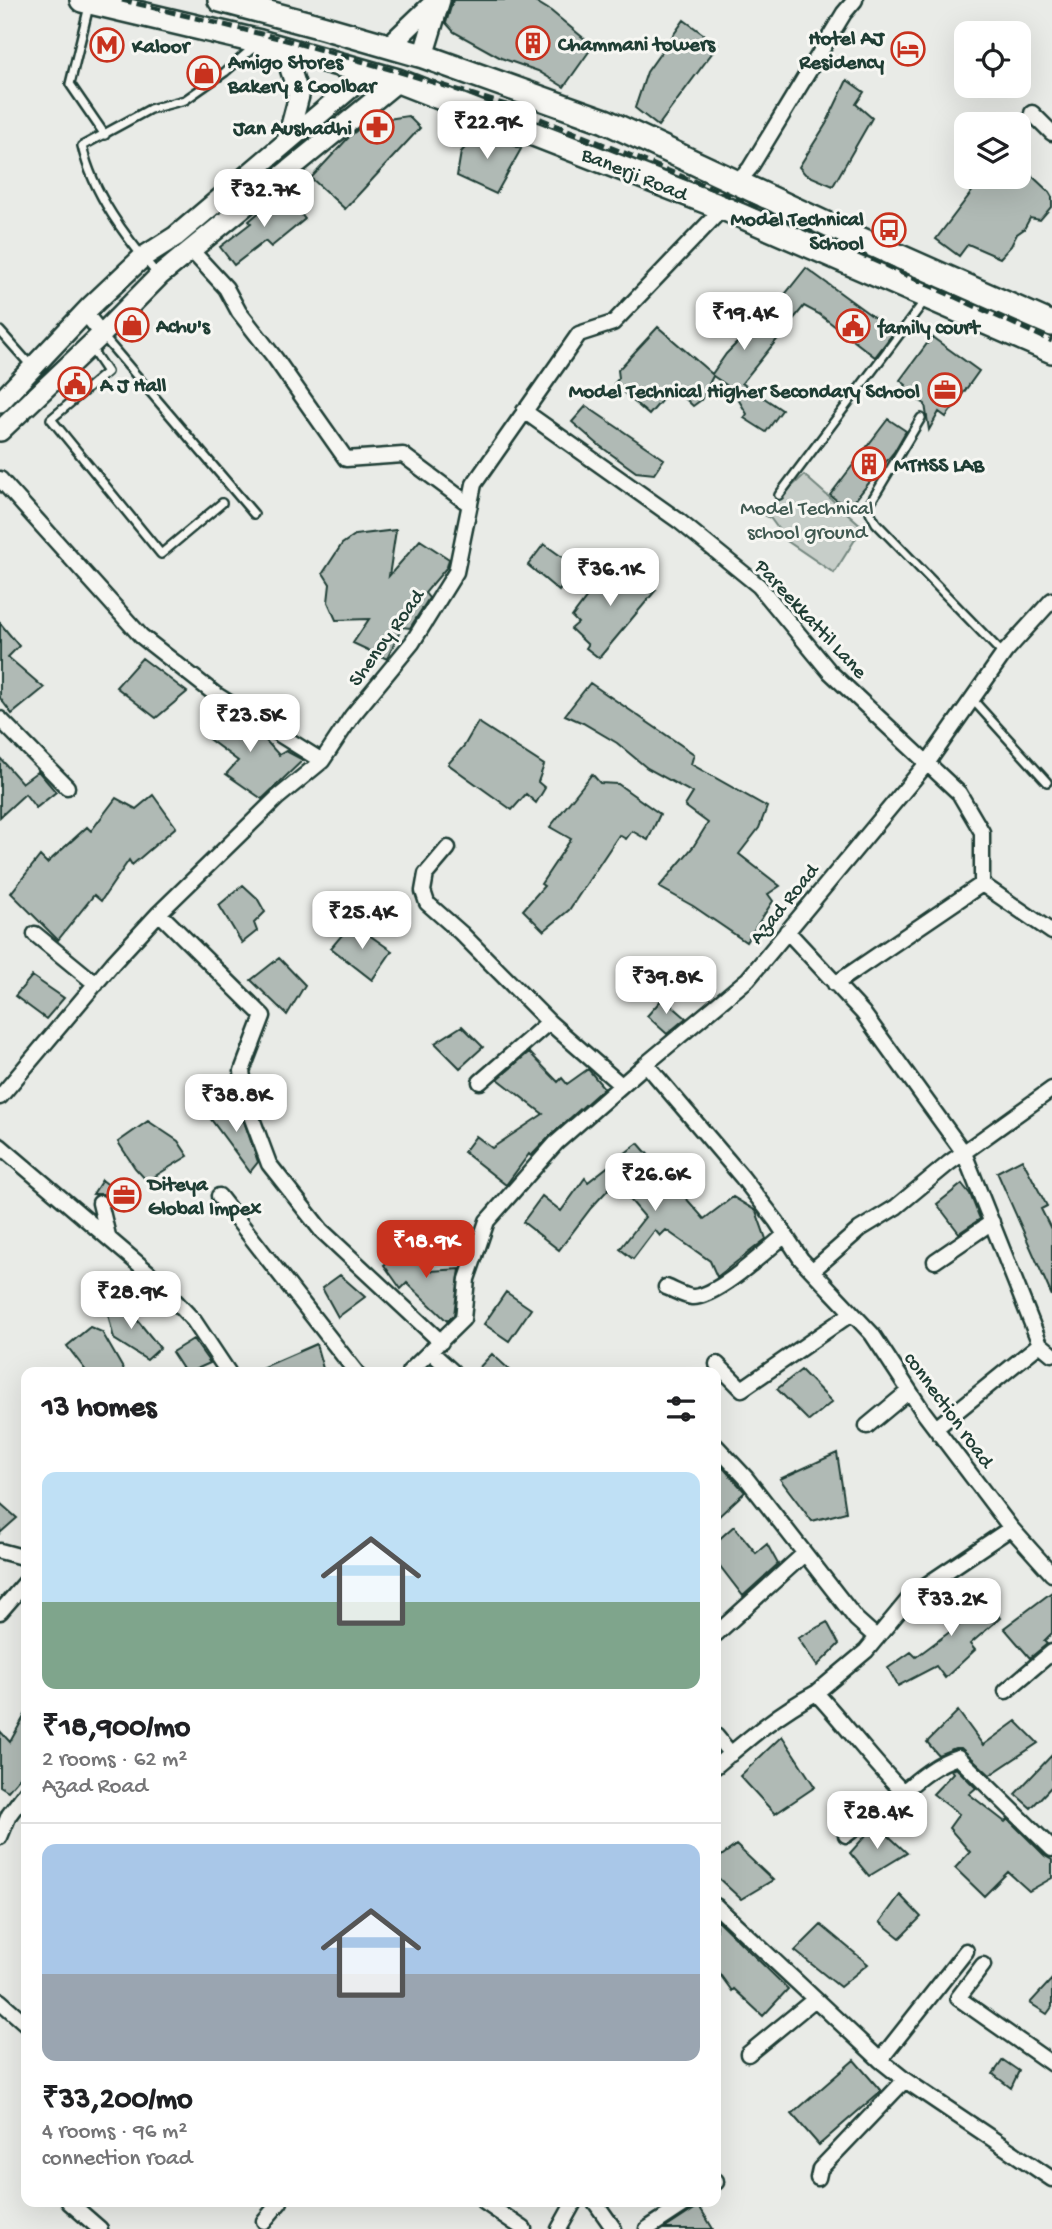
<!DOCTYPE html>
<meta charset="utf-8">
<style>
:root{--surface:#fff;--page:#f2f2f2;--text:#202124;--muted:#757577;--line:#e0e0e0;--accent:#c8321e}
body{margin:0;font-family:"Gochi Hand",sans-serif;background:var(--page);color:var(--text);height:100vh;display:flex;flex-direction:column;font-size:26px;white-space:nowrap}
*{box-sizing:border-box;margin:0}
p{font-size:23px;color:var(--muted)}
.icon{flex:none;width:38px;height:38px;fill:none;stroke:currentColor;stroke-width:2;stroke-linecap:round;stroke-linejoin:round}
.map{position:relative;flex:1;overflow:hidden}
.drawer{position:absolute;left:21px;top:1367px;width:700px;height:840px;display:flex;flex-direction:column;background:var(--surface);border-radius:14px;box-shadow:0 7px 28px #0002}
.drawer>*{flex:none}
.tools{position:absolute;left:954px;top:21px;display:grid;gap:14px}
.tools a{display:grid;place-items:center;width:77px;height:77px;border-radius:14px;background:var(--surface);box-shadow:0 7px 28px #0002;font-size:35px}
.price{position:absolute;translate:-50% -60px;padding:0 16px;border-radius:14px;background:#fff;color:#222;font-size:23px;line-height:46px;filter:drop-shadow(0 2px 4px #0008)}
.price::after{content:'';position:absolute;left:50%;top:42px;width:21px;height:16px;margin-left:-10px;background:inherit;clip-path:polygon(0 0,100% 0,50% 100%)}
.price.active{background:var(--accent);color:#fff}
ul{padding:0;list-style:none}
li{display:grid;align-content:center;gap:14px;height:371px;padding:0 21px}
li+li{border-top:2px solid var(--line)}
li span{display:grid;place-items:center;height:217px;border-radius:14px;color:#555}
li>.icon{margin-inline-start:auto}
span .icon{width:126px;height:126px;fill:#fffc;stroke-width:1}
li b{font-size:30px}
h2{display:flex;justify-content:space-between;align-items:center;height:84px;padding:0 21px;font-size:30px}
.map>svg:first-child{display:block}
</style>
<div class="map">
<svg width="1052" height="2229" viewBox="0 0 1052 2229">
<rect width="100%" height="100%" fill="#e9ebe7"/>
<filter id="ink" filterUnits="userSpaceOnUse"><feTurbulence type="fractalNoise" baseFrequency=".0143" numOctaves="2"/><feDisplacementMap in="SourceGraphic" scale="14" xChannelSelector="R" yChannelSelector="G"/><feConvolveMatrix kernelMatrix="1 2 1 2 8 2 1 2 1" color-interpolation-filters="sRGB"/></filter>
<g filter="url(#ink)">
<path fill="#c7cec9" stroke="#73867e" stroke-width="2" d="M804,475L863,527L834,573L787,541L771,519L760,512L783,495Z"/>
<path fill="#b0bab5" stroke="#1f3d34" stroke-width="2" d="M453,0H533L551,11L593,46L564,87L538,71L501,58L454,32L446,23Z
M684,20L718,45L658,126L635,108L647,72Z
M847,80L864,92L856,104L872,118L833,186L805,174L799,167L826,124Z
M408,116L420,128L345,209L311,178L350,136L367,122Z
M482,129L521,149L496,194L457,176L461,152Z
M1030,174L1049,192L1052,197V206L1040,220L1030,218L1024,229L1017,234L1011,246L1000,258L968,244L959,256L936,239L983,177H1009L1022,187Z
M283,192L305,219L271,247L265,241L234,265L220,247L251,223L249,221Z
M806,268L894,332L875,357L819,314L804,306L742,383L782,410L766,432L744,418L747,414L732,389L713,376L701,400L693,406L673,387L649,415L614,384L619,378L618,370L658,327L712,374L726,354L786,293Z
M932,337L979,371L946,417L939,412L929,430L925,404L913,397L909,398L901,392L906,385L900,380Z
M586,406L664,459L654,474L636,472L600,446L572,422Z
M888,419L906,431L894,452L848,509L830,495Z
M396,530L389,576L420,540L449,559L447,567L425,593L429,598L410,628L402,627L387,659L353,643L369,619L336,620L328,602L330,584L323,573L342,544L355,535Z
M544,544L576,567L559,591L528,565Z
M615,560L656,590L599,658L586,648L588,645L571,629L578,623L572,617Z
M0,623L19,646L8,657L44,688L12,714L0,698Z
M142,658L187,692L156,718L116,687Z
M590,683L694,754L691,764L767,807L759,828L739,854L780,886L768,894L773,901L746,942L693,906L659,887L693,847L708,823L685,806L693,793L647,768L617,743L583,723L565,715Z
M219,708L258,732L279,755L286,751L303,760L262,799L226,774L238,761L202,734Z
M478,722L544,765L538,782L545,788L536,803L526,794L512,810L448,764L464,746Z
M0,758L22,783L38,771L56,792L36,808L25,794L0,817Z
M592,774L600,783L618,784L660,814L648,840L632,831L626,839L619,835L569,910L544,931L523,910L544,886L541,884L571,839L550,827Z
M153,795L176,827L132,865L129,860L101,901L94,895L58,940L11,893L40,856L47,863L87,827L91,831L116,798L136,809Z
M243,885L257,898L265,912L254,923L257,931L242,943L219,905Z
M352,923L392,951L372,980L331,948Z
M279,958L305,985L287,1015L251,980Z
M32,976L64,998L46,1019L15,996Z
M663,998L686,1018L667,1034L647,1016Z
M462,1026L483,1047L460,1068L435,1043Z
M529,1052L558,1082L562,1078L567,1084L588,1069L604,1088L550,1136L531,1156L529,1154L506,1185L464,1152L476,1136L492,1148L543,1114L498,1079Z
M237,1101L258,1162L250,1172L210,1118Z
M148,1121L178,1141L188,1156L147,1181L135,1168L118,1142Z
M638,1143L704,1219L733,1197L756,1211L766,1239L717,1277L710,1261L666,1230L660,1236L655,1230L633,1259L620,1249L645,1217L615,1182L591,1208L559,1250L523,1222L542,1196L561,1211L585,1178L588,1182Z
M1022,1159L1047,1206L1041,1209L1052,1231V1296L997,1172Z
M102,1180L119,1193L110,1204L107,1197L103,1194H93Z
M962,1184L970,1194L980,1219L959,1233L937,1204Z
M414,1240L430,1271L460,1269L454,1315L447,1321L407,1283L401,1289L384,1265Z
M340,1275L365,1297L338,1317L322,1288Z
M506,1292L531,1309L509,1341L484,1324Z
M121,1300L160,1348L147,1360L114,1339L107,1310Z
M90,1327L102,1332L125,1372H87L67,1346Z
M193,1339L210,1363L190,1372H185L172,1352Z
M316,1344L324,1372H252Z
M492,1354L512,1372H475Z
M801,1370L832,1402L809,1421L777,1389Z
M837,1453L846,1512L812,1521L780,1479Z
M716,1460L745,1492L716,1519Z
M0,1503L17,1518L0,1533Z
M734,1526L756,1553L767,1544L778,1564L743,1596L716,1561V1542Z
M974,1582L1000,1618L970,1644L975,1650L945,1678L936,1666L898,1686L888,1668L911,1652L916,1657L959,1625L942,1610Z
M1052,1592V1633L1044,1641L1047,1644L1030,1658L1004,1628Z
M827,1622L839,1644L817,1666L798,1638Z
M958,1711L983,1745L1016,1721L1038,1743L990,1775L961,1748H955L938,1755L927,1742Z
M26,1713V1770L8,1791L0,1786V1731L10,1742Z
M782,1736L815,1787L775,1814L740,1776Z
M1052,1755V1786L1031,1808L1015,1794Z
M956,1768L976,1788L969,1794L1005,1822L1008,1819L1045,1856L1052,1860V1878L1029,1891L1008,1872L984,1896L955,1868L970,1852L949,1828L959,1814L933,1794L953,1773L951,1770Z
M876,1824L907,1853L869,1876L850,1853Z
M736,1845L773,1880L741,1899L716,1876V1860Z
M900,1895L921,1917L900,1938L880,1922Z
M716,1919L788,1989L763,2016L734,1989L732,1991L716,1969Z
M821,1925L868,1964L840,1987L795,1951Z
M1052,1979V2007L1047,2014L1030,2003Z
M854,2060L881,2091L819,2145L792,2114Z
M1003,2060L1019,2071L1011,2088L993,2074Z
M699,2206L713,2229H664L693,2210Z"/>
<g fill="none" stroke-linecap="round" stroke-linejoin="round">
<defs>
<path id="lane" d="M89,6L70,84L105,135
M158,275C126,238 93,194 82,146L150,109L185,100L225,72L254,47
M0,331L32,367
M102,335L254,514
M90,347L107,372L51,419L161,554L222,503
M921,418L869,505L870,512L876,523L1003,654
M779,495L926,299
M972,699L1047,782"/>
<path id="street" d="M1032,113L1052,133
M738,182L750,168L844,13L855,0
M191,250L226,288L239,312L275,358L346,459L403,455L470,505
M85,313L102,334
M524,411L679,521L759,586L830,672L959,793L982,832V884L1052,932
M0,479L141,636L215,694L322,761
M0,719L67,787
M448,848L426,874L423,891L427,903L461,933L549,1022L621,1085
M159,913L263,1016L242,1071L247,1105L269,1164L321,1230L441,1342
M787,931L863,1013L964,1153L1040,1344L1052,1354
M35,934L96,984
M835,984L982,884
M646,1064L742,1177L776,1221L801,1259L872,1334L924,1413L1011,1528L1052,1574
M480,1082L549,1022
M0,1097L113,963L159,913L277,798L322,761L352,716L412,643L456,572L474,484L579,334L613,323L723,208
M0,1146L148,1272L194,1321L228,1372
M219,1196L356,1372
M100,1203L108,1236
M935,1261L992,1222
M813,1270L860,1229L896,1207L949,1163L1052,1089
M666,1287C674,1290 684,1296 692,1297C716,1298 767,1250 785,1235
M431,1352L453,1372
M717,1364L742,1389L852,1313
M409,1372L463,1319L467,1279L487,1221L556,1143L646,1064L748,979L928,762L1005,652L1052,600
M867,1426L909,1391
M936,1428L1040,1344
M716,1446L746,1478L856,1619L877,1638
M0,1551L26,1558
M0,1612L26,1582
M716,1634L804,1554
M1006,1691L1052,1652
M816,1693L866,1651L913,1594L1011,1528
M716,1736L731,1754
M716,1766C748,1739 778,1713 816,1693C846,1725 872,1761 903,1792C919,1778 937,1763 958,1757L1052,1849
M846,1835L903,1792
M0,1837L9,1815L26,1792
M716,1906L880,2060L905,2080L1052,2179
M983,1965L958,1998L1052,2064
M0,2001L26,2024
M748,2054L815,1999
M880,2060L966,1951
M818,2178L820,2169L905,2080
M716,2181V2182
M69,2202L100,2229
M484,2202L524,2229
M595,2202L614,2229
M264,2221L280,2202
M559,2229L574,2202
M647,2229L688,2202"/>
<path id="secondary" d="M264,45L289,65L299,96L287,141
M388,47L437,0
M423,56L440,0
M0,402L90,307L143,257L176,236L368,73
M0,431L102,334L159,276L398,81"/>
<path id="primary" d="M82,0L260,42L398,81L723,208L1052,351
M220,0L322,27L423,56L605,121L828,225L1052,324"/>
</defs>
<use href="#lane" stroke="#1f3d34" stroke-width="12"/>
<use href="#street" stroke="#1f3d34" stroke-width="19"/>
<use href="#secondary" stroke="#1f3d34" stroke-width="24"/>
<use href="#primary" stroke="#1f3d34" stroke-width="28"/>
<use href="#lane" stroke="#f6f6f2" stroke-width="7"/>
<use href="#street" stroke="#f6f6f2" stroke-width="14"/>
<use href="#secondary" stroke="#f6f6f2" stroke-width="19"/>
<use href="#primary" stroke="#f6f6f2" stroke-width="23"/>
<path stroke="#1f3d34" stroke-width="5" stroke-dasharray="10 5" stroke-linecap="butt" d="M122,0L286,40L407,74L506,105L750,204L1052,341"/>
</g>
</g>
<defs>
<symbol id="building-ring" viewBox="-11 -11 22 22"><circle r="9.5" fill="#f6f6f2" stroke="#c8321e" stroke-width="1.5"/><path d="M-4-6H4V6H1V3H-1V6H-4ZM-2.5-4.3h1.7v1.8h-1.7ZM.8-4.3h1.7v1.8H.8ZM-2.5-1h1.7V.8h-1.7ZM.8-1h1.7V.8H.8Z" fill="#c8321e"/></symbol>
<symbol id="metro-ring" viewBox="-11 -11 22 22"><circle r="9.5" fill="#f6f6f2" stroke="#c8321e" stroke-width="1.5"/><path d="M-5.5 5V-5H-3L0 0L3-5H5.5V5H3V-.5L0 4L-3-.5V5Z" fill="#c8321e"/></symbol>
<symbol id="hotel-ring" viewBox="-11 -11 22 22"><circle r="9.5" fill="#f6f6f2" stroke="#c8321e" stroke-width="1.5"/><path d="M-6-4.5h1.5V1H6V5H4.5V3h-9V5H-6ZM-4 0a1.8 1.8 0 1 1 3.6 0ZM.5 0V-2.5h3Q6-2.5 6 0Z" fill="#c8321e"/></symbol>
<symbol id="shop-ring" viewBox="-11 -11 22 22"><circle r="9.5" fill="#f6f6f2" stroke="#c8321e" stroke-width="1.5"/><path d="M-5-2.5h2.3a2.7 3.5 0 0 1 5.4 0H5L5.5 6h-11ZM-1.5-2.5h3a1.5 2.3 0 0 0-3 0Z" fill="#c8321e"/></symbol>
<symbol id="pharmacy-ring" viewBox="-11 -11 22 22"><circle r="9.5" fill="#f6f6f2" stroke="#c8321e" stroke-width="1.5"/><path d="M-2-6h4v4h4v4h-4v4h-4v-4h-4v-4h4Z" fill="#c8321e"/></symbol>
<symbol id="bus-ring" viewBox="-11 -11 22 22"><circle r="9.5" fill="#f6f6f2" stroke="#c8321e" stroke-width="1.5"/><path d="M-5-6H5V4H4V6H2V4H-2V6H-4V4H-5ZM-3.5-4V0h7V-4ZM-3.5 1.2v1.5H-2V1.2ZM2 1.2v1.5H3.5V1.2Z" fill="#c8321e"/></symbol>
<symbol id="civic-ring" viewBox="-11 -11 22 22"><circle r="9.5" fill="#f6f6f2" stroke="#c8321e" stroke-width="1.5"/><path d="M-.6-6.5H3V-4.5H.6V-3L4-1V1h2V6H-6V1h2V-1L-.6-3ZM-1.2 2.5V6h2.4V2.5Z" fill="#c8321e"/></symbol>
<symbol id="office-ring" viewBox="-11 -11 22 22"><circle r="9.5" fill="#f6f6f2" stroke="#c8321e" stroke-width="1.5"/><path d="M-6-3h4V-5.5h4V-3h4V5H-6ZM-1-4.5V-3h2v-1.5ZM-6 0V1H6V0Z" fill="#c8321e"/></symbol>
</defs>
<g fill-rule="evenodd">
<use href="#building-ring" x="514" y="24" width="38" height="38"/>
<use href="#metro-ring" x="88" y="26" width="38" height="38"/>
<use href="#hotel-ring" x="889" y="30" width="38" height="38"/>
<use href="#shop-ring" x="185" y="54" width="38" height="38"/>
<use href="#pharmacy-ring" x="358" y="108" width="38" height="38"/>
<use href="#bus-ring" x="870" y="211" width="38" height="38"/>
<use href="#shop-ring" x="113" y="306" width="38" height="38"/>
<use href="#civic-ring" x="834" y="307" width="38" height="38"/>
<use href="#civic-ring" x="56" y="365" width="38" height="38"/>
<use href="#office-ring" x="926" y="371" width="38" height="38"/>
<use href="#building-ring" x="850" y="445" width="38" height="38"/>
<use href="#office-ring" x="105" y="1176" width="38" height="38"/>
</g>
<g text-anchor="middle" stroke-width="6" stroke-linejoin="round" paint-order="stroke">
<g font-size="21" font-weight="bold" fill="#1f3d34" stroke="#f6f6f2" text-anchor="start">
<text x="884" y="44" text-anchor="end">Hotel AJ<tspan x="884" dy="24">Residency</tspan></text>
<text x="558" y="50">Chammani towers</text>
<text x="132" y="52">Kaloor</text>
<text x="228" y="68">Amigo Stores<tspan x="228" dy="24">Bakery &amp; Coolbar</tspan></text>
<text x="352" y="134" text-anchor="end">Jan Aushadhi</text>
<text x="864" y="225" text-anchor="end">Model Technical<tspan x="864" dy="24">School</tspan></text>
<text x="156" y="332">Achu's</text>
<text x="878" y="333">family court</text>
<text x="100" y="391">A J Hall</text>
<text x="920" y="397" text-anchor="end">Model Technical Higher Secondary School</text>
<text x="894" y="471">MTHSS LAB</text>
<text x="148" y="1190">Diteya<tspan x="148" dy="24">Global Impex</tspan></text>
</g>
<g font-size="21" fill="#1f3d34" stroke="#f6f6f2">
<text transform="translate(635 173) rotate(22)" y="7">Banerji Road</text>
<text transform="translate(812 618) rotate(47)" y="7">Pareekkattil Lane</text>
<text transform="translate(385 637) rotate(-54)" y="7">Shenoy Road</text>
<text transform="translate(783 903) rotate(-51)" y="7">Azad Road</text>
<text transform="translate(950 1409) rotate(54)" y="7">connection road</text>
</g>
<g font-size="21" fill="#415a52" stroke="#f6f6f2">
<text x="807" y="514">Model Technical<tspan x="807" dy="24">school ground</tspan></text>
</g>
</g>
</svg>
<div class="tools">
<a><svg class="icon" aria-label="locate" viewBox="0 0 24 24"><circle cx="12" cy="12" r="6"/><path d="M12 2v4M12 18v4M2 12h4M18 12h4"/></svg></a>
<a><svg class="icon" aria-label="layers" viewBox="0 0 24 24"><path d="M12 4l9 5-9 5-9-5zM3 14l9 5 9-5"/></svg></a>
</div>
<b class="price" style="left:487px;top:161px">₹22.9K</b>
<b class="price" style="left:264px;top:229px">₹32.7K</b>
<b class="price" style="left:744px;top:352px">₹19.4K</b>
<b class="price" style="left:610px;top:608px">₹36.1K</b>
<b class="price" style="left:250px;top:754px">₹23.5K</b>
<b class="price" style="left:362px;top:951px">₹25.4K</b>
<b class="price" style="left:666px;top:1016px">₹39.8K</b>
<b class="price" style="left:236px;top:1134px">₹38.8K</b>
<b class="price" style="left:655px;top:1213px">₹26.6K</b>
<b class="price active" style="left:426px;top:1280px">₹18.9K</b>
<b class="price" style="left:131px;top:1331px">₹28.9K</b>
<b class="price" style="left:951px;top:1638px">₹33.2K</b>
<b class="price" style="left:877px;top:1851px">₹28.4K</b>
<section class="drawer">
<h2>13 homes<svg class="icon" aria-label="filters" viewBox="0 0 24 24"><path d="M4 7h16M4 17h16"/><circle cx="9" cy="7" r="2"/><circle cx="15" cy="17" r="2"/></svg></h2>
<ul>
<li><span style="background:linear-gradient(#bfe0f5 60%,#7fa58c 0)"><svg class="icon" aria-label="home" viewBox="0 0 24 24"><path d="M3 11l9-7 9 7M6 9v11h12V9"/></svg></span><div><b>₹18,900/mo</b><p>2 rooms · 62 m²</p><p>Azad Road</p></div></li>
<li><span style="background:linear-gradient(#a9c7e8 60%,#9aa5b1 0)"><svg class="icon" aria-label="home" viewBox="0 0 24 24"><path d="M3 11l9-7 9 7M6 9v11h12V9"/></svg></span><div><b>₹33,200/mo</b><p>4 rooms · 96 m²</p><p>connection road</p></div></li>
</ul>
</section>
</div>
